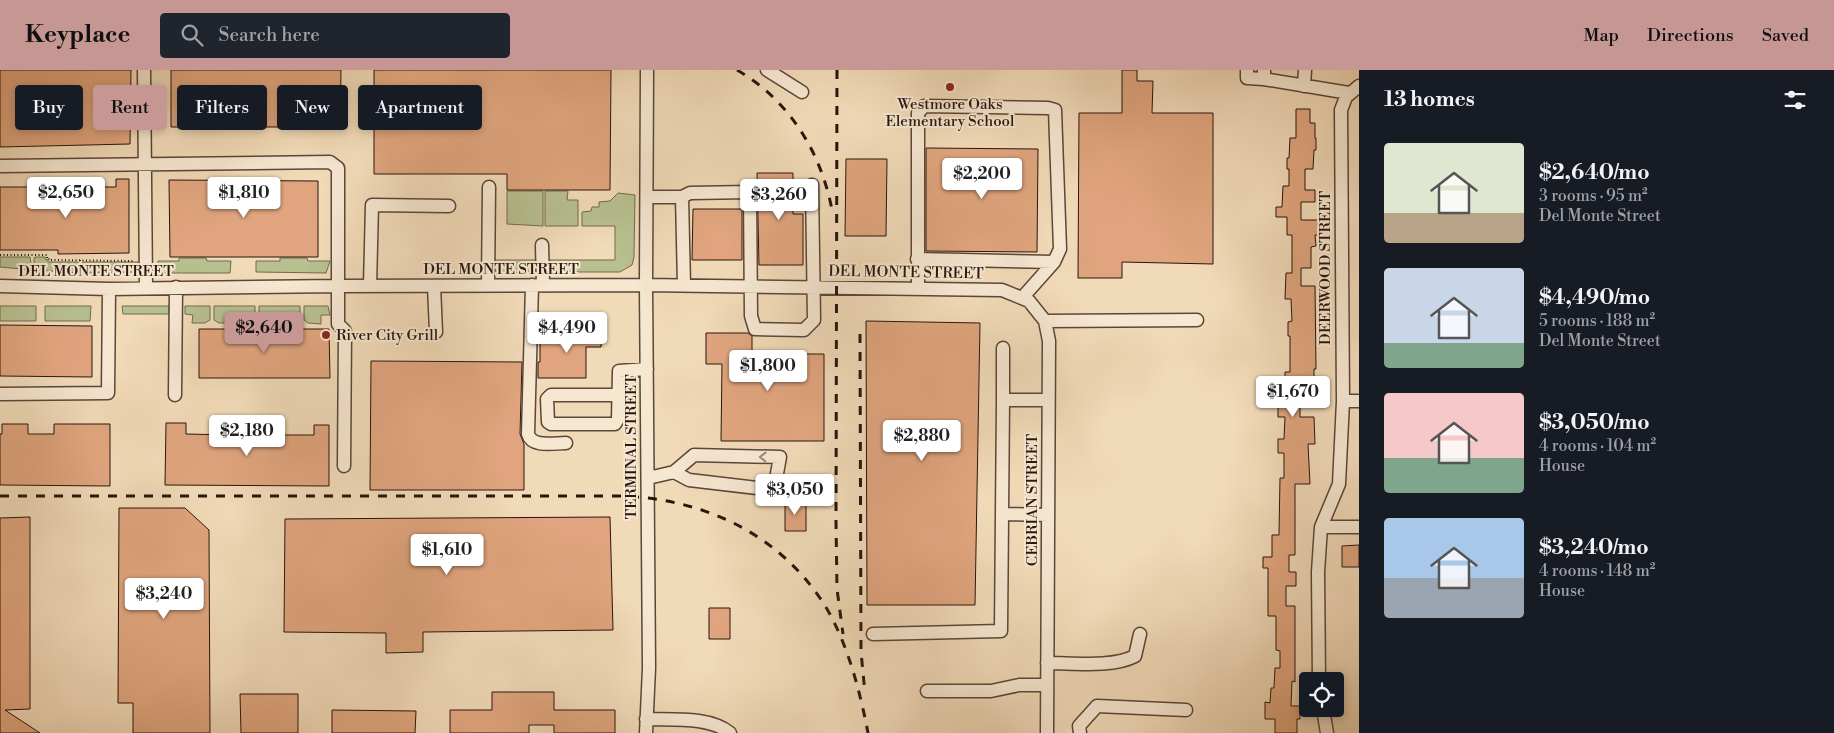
<!DOCTYPE html>
<meta charset="utf-8">
<style>
:root{--surface:#171b24;--page:#20242c;--text:#f1f3f6;--muted:#9ea1a6;--accent:#c59692}
body{margin:0;font-family:"Libre Bodoni",serif;background:var(--page);color:var(--text);height:100vh;display:flex;flex-direction:column;font-size:19px;white-space:nowrap}
*{box-sizing:border-box;margin:0}
p{font-size:16px;color:var(--muted)}
.icon{flex:none;width:28px;height:28px;fill:none;stroke:currentColor;stroke-width:2;stroke-linecap:round;stroke-linejoin:round}
.map{position:relative;flex:1;overflow:hidden}
.details{display:flex;flex-direction:column;background:var(--surface);width:475px}
.details>*{flex:none}
.top-card{position:absolute;left:15px;top:15px;width:475px;height:45px;display:flex;gap:10px}
.buttons{position:absolute;left:1299px;top:602px;display:grid;gap:10px}
.buttons a{display:grid;place-items:center;width:45px;height:45px;border-radius:5px;background:var(--surface);box-shadow:0 2px 8px #0003;font-size:25px}
.price{position:absolute;translate:-50% -42px;padding:0 11px;border-radius:5px;background:#fff;color:#222;font-size:16px;line-height:32px;filter:drop-shadow(0 1px 2px #0008)}
.price::after{content:'';position:absolute;left:50%;top:30px;width:15px;height:11px;margin-left:-8px;background:inherit;clip-path:polygon(0 0,100% 0,50% 100%)}
.price.active{background:var(--accent);color:#111}
ul{padding:0;list-style:none}
li{display:flex;align-items:center;gap:15px;height:125px;padding:0 25px}
li span{display:grid;place-items:center;flex:none;width:140px;height:100px;border-radius:5px;color:#555}
li>.icon{margin-inline-start:auto}
span .icon{width:60px;height:60px;fill:#fffc;stroke-width:1}
li b{font-size:21px}
h2{display:flex;justify-content:space-between;align-items:center;height:60px;padding:0 25px;font-size:21px}
.chip{padding:0 18px;border-radius:5px;background:var(--surface);box-shadow:0 2px 8px #0003;font-size:18px;line-height:45px}
.chip.active{background:var(--accent);color:#111}
header{display:flex;align-items:center;gap:30px;box-sizing:border-box;height:70px;padding:0 25px;background:var(--accent);color:#111}
header strong{font-size:24px}
nav{display:flex;gap:28px;margin-inline-start:auto;font-size:18px}
.search{width:350px;height:45px;background:var(--page);display:flex;align-items:center;gap:12px;box-sizing:border-box;padding:0 18px;border-radius:5px;color:var(--muted);font-size:19px}
main{display:flex;flex:1;min-height:0}
.map>svg:first-child{display:block}
</style>
<header>
<strong>Keyplace</strong>
<div class="search"><svg class="icon" aria-label="search" viewBox="0 0 24 24"><circle cx="10" cy="10" r="6"/><path d="M15 15l6 6"/></svg>Search here</div>
<nav><a>Map</a><a>Directions</a><a>Saved</a></nav>
</header>
<main>
<div class="map">
<svg width="1359" height="663" viewBox="0 0 1359 663">
<rect width="100%" height="100%" fill="#f1dab8"/>
<filter id="stains"><feTurbulence type="fractalNoise" baseFrequency=".004" numOctaves="4"/><feColorMatrix values="0 0 0 0 .2 0 0 0 0 .09 0 0 0 0 .02 0 0 0 .5 -.17"/></filter>
<radialGradient id="worn" r=".72"><stop offset=".6" stop-color="#630" stop-opacity="0"/><stop offset="1" stop-color="#630" stop-opacity=".3"/></radialGradient>
<path fill="#b8c090" stroke="#706a4e" d="M507,121H543V156L507,154Z
M545,121H568L567,130H578V156H545Z
M618,123L635,125L634,187L632,195L620,202H551L550,190H615V156H582V142L591,141L592,137H599V132L610,131Z
M0,187H30L32,200L0,197Z
M35,187H45V189L48,190V192H78L80,203L34,200V188Z
M179,188H206L207,191H231L230,203H159L158,191H179Z
M280,188H307L308,191H330L326,203L256,202V191H280Z
M494,190H536L535,202L494,203Z
M83,192H138L136,202L82,203V193Z
M0,236H36V251H0Z
M45,236H91L90,251H45Z
M122,236H169V244H123Z
M185,236H210V250L205,253H192L193,245L185,244Z
M214,236H255V250L251,253H219L214,250Z
M259,236H300V250L295,253H263L259,251Z
M304,236H328L330,245H321V254L308,253L304,250Z"/>
<path fill="#e0a57e" stroke="#29150d" d="M0,0H131L130,74L0,77Z
M171,0H341L340,58H320V47H279V57H232V47H191V57H171Z
M374,0H611L610,120H507V104H374Z
M1122,0H1137V11H1153L1152,43H1213V194L1122,192V208H1078L1079,43H1122Z
M1296,39H1310V53H1315V68H1316V80H1314L1313,99H1305V120H1315V132H1301V150H1318V165H1315L1316,176L1311,177V198H1301V216H1315L1316,299H1314V317L1304,318V330H1300V347H1314L1315,374H1308L1310,414H1295V485H1289V502H1296V516H1286V536H1295V612L1292,611L1291,636H1300V649H1297V663H1275V649H1265V632L1270,633L1271,618H1274L1275,598H1280V581L1276,580V546H1268V498H1263V487H1272V465H1279L1280,408H1284V383H1278V369H1284L1285,347H1278V329H1275L1276,318H1285V302H1290V266H1288V252L1292,251L1291,229H1285L1286,203H1292V165H1287V147H1276V137H1282L1283,116H1289V99H1287V88H1289L1290,68H1296Z
M926,78L1038,79L1037,182L926,181Z
M846,89H887L886,166H845Z
M757,103H793V144H803V195H759Z
M116,109H129V183L58,184V180H0V117H116Z
M169,110L318,111V187H170Z
M693,139H742V190H692Z
M866,251L980,253L975,535H867Z
M0,255L92,256V307L0,306Z
M581,257H602L601,277H586V308H538V292H540V267H581Z
M199,259H329L330,308H199Z
M706,263H748L752,266V284H824V371H721L722,294H706Z
M371,291L522,292L520,364L524,374V420H370Z
M166,353H186V364L231,365V354H272V365H314V355H329V416L165,415Z
M2,354H28V364H54V354H110V416L0,415V364H2Z
M785,430H806V461H785Z
M119,438H185L209,460L210,663H133V633H118Z
M30,447V639L5,640L40,663H0V448Z
M610,447L613,560L423,562V582L386,583V563L284,562L285,449Z
M1359,475V497H1342V476Z
M709,538H730V569H709Z
M492,622H554V640H615V663H554V655H529V663H450V640H492Z
M240,624H298V663H241Z
M332,640L416,641L415,663H332Z"/>
<g fill="none" stroke-linecap="round" stroke-linejoin="round">
<defs>
<path id="minor" d="M144,0L146,218
M767,0L802,22
M1247,0V8L1264,9
M1264,0V9L1349,23
M1304,16L1305,0
M0,96L330,92L338,98V254L345,261L344,396
M647,127H682L684,215
M682,127L690,123L750,122L751,246L755,259L804,260L814,250L812,115
M542,175L543,215
M917,189L1054,192
M488,215L489,117
M532,215L528,364C532,378 554,373 566,373
M0,216L109,219L338,216L646,215L1002,220L1029,231L1045,251L1049,271L1047,663
M370,216L372,135L449,136
M434,216L436,262
M918,219V43L924,36L1048,38L1055,40L1060,179L1054,192L1022,228
M1045,251L1197,250
M1003,278V330H1048
M0,324L108,323L109,219
M175,325L176,217
M618,325H551L547,329L548,352L551,354H615L618,349L619,301L647,299
M1343,331H1359
M648,408L674,402L694,385L780,387L774,420L689,410L674,402
M1002,444L1048,445
M1321,457H1359
M873,564L1001,561L1003,330
M1047,593C1074,593 1112,598 1135,586L1140,564
M1319,611L1318,502L1321,457L1339,414L1343,331L1341,40L1346,27L1359,16
M927,621H991L1019,615H1047
M1323,639L1327,663
M646,649C672,650 709,646 730,663
M646,663L649,598L646,215L647,0
M1080,663L1079,656L1097,636L1186,640"/>
</defs>
<use href="#minor" stroke="#5b4638" stroke-width="15"/>
<path stroke="#29150d" stroke-width="2" stroke-dasharray="1 2.5" stroke-linecap="butt" d="M0,185H47V188H49V190L135,191
M80,190V202"/>
<use href="#minor" stroke="#f6e7d1" stroke-width="12"/>
<path stroke="#29150d" stroke-width="3" stroke-dasharray="9 9" stroke-linecap="butt" d="M737,0C789,30 821,82 832,140
M837,0L836,452L837,519L843,564
M860,264L861,582L865,623
M0,426H621C704,429 778,463 824,534C847,571 860,621 868,663"/>
</g>
<defs><path id="oneway-chevron" d="M-2-3.5L2.5 0L-2 3.5" fill="none" stroke-width="1.6" stroke-linecap="round" stroke-linejoin="round" transform="scale(1.25)"/></defs>
<use stroke="#9a8879" href="#oneway-chevron" transform="translate(763 387) rotate(-179)"/>
<g fill="#8f2418" stroke="#f6e7d1" stroke-width="2">
<circle cx="950" cy="17" r="5"/>
<circle cx="326" cy="265" r="5"/>
</g>
<g text-anchor="middle" stroke-width="4" stroke-linejoin="round" paint-order="stroke">
<g font-size="15" fill="#29150d" stroke="#f6e7d1">
<text x="950" y="39">Westmore Oaks<tspan x="950" dy="17">Elementary School</tspan></text>
<text x="336" y="270" text-anchor="start">River City Grill</text>
</g>
<g font-size="15" fill="#29150d" stroke="#f6e7d1">
<text transform="translate(1325 198) rotate(-90)" y="5">DEERWOOD STREET</text>
<text x="501" y="204">DEL MONTE STREET</text>
<text x="96" y="206">DEL MONTE STREET</text>
<text transform="translate(906 202) rotate(1)" y="5">DEL MONTE STREET</text>
<text transform="translate(631 377) rotate(-90)" y="5">TERMINAL STREET</text>
<text transform="translate(1032 430) rotate(-90)" y="5">CEBRIAN STREET</text>
</g>
</g>
<rect width="100%" height="100%" filter="url(#stains)"/>
<rect width="100%" height="100%" fill="url(#worn)"/>
</svg>
<div class="buttons">
<a><svg class="icon" aria-label="locate" viewBox="0 0 24 24"><circle cx="12" cy="12" r="6"/><path d="M12 2v4M12 18v4M2 12h4M18 12h4"/></svg></a>
</div>
<b class="price" style="left:982px;top:130px">$2,200</b>
<b class="price" style="left:66px;top:149px">$2,650</b>
<b class="price" style="left:244px;top:149px">$1,810</b>
<b class="price" style="left:779px;top:151px">$3,260</b>
<b class="price active" style="left:264px;top:284px">$2,640</b>
<b class="price" style="left:567px;top:284px">$4,490</b>
<b class="price" style="left:768px;top:322px">$1,800</b>
<b class="price" style="left:1293px;top:348px">$1,670</b>
<b class="price" style="left:247px;top:387px">$2,180</b>
<b class="price" style="left:922px;top:392px">$2,880</b>
<b class="price" style="left:795px;top:446px">$3,050</b>
<b class="price" style="left:447px;top:506px">$1,610</b>
<b class="price" style="left:164px;top:550px">$3,240</b>
<div class="top-card">
<a class="chip">Buy</a>
<a class="chip active">Rent</a>
<a class="chip">Filters</a>
<a class="chip">New</a>
<a class="chip">Apartment</a>
</div>
</div>
<section class="details">
<h2>13 homes<svg class="icon" aria-label="filters" viewBox="0 0 24 24"><path d="M4 7h16M4 17h16"/><circle cx="9" cy="7" r="2"/><circle cx="15" cy="17" r="2"/></svg></h2>
<ul>
<li><span style="background:linear-gradient(#dfe7d0 70%,#b9a48a 0)"><svg class="icon" aria-label="home" viewBox="0 0 24 24"><path d="M3 11l9-7 9 7M6 9v11h12V9"/></svg></span><div><b>$2,640/mo</b><p>3 rooms · 95 m²</p><p>Del Monte Street</p></div></li>
<li><span style="background:linear-gradient(#c9d6e8 75%,#7fa58c 0)"><svg class="icon" aria-label="home" viewBox="0 0 24 24"><path d="M3 11l9-7 9 7M6 9v11h12V9"/></svg></span><div><b>$4,490/mo</b><p>5 rooms · 188 m²</p><p>Del Monte Street</p></div></li>
<li><span style="background:linear-gradient(#f6c9c9 65%,#7fa58c 0)"><svg class="icon" aria-label="home" viewBox="0 0 24 24"><path d="M3 11l9-7 9 7M6 9v11h12V9"/></svg></span><div><b>$3,050/mo</b><p>4 rooms · 104 m²</p><p>House</p></div></li>
<li><span style="background:linear-gradient(#a9c7e8 60%,#9aa5b1 0)"><svg class="icon" aria-label="home" viewBox="0 0 24 24"><path d="M3 11l9-7 9 7M6 9v11h12V9"/></svg></span><div><b>$3,240/mo</b><p>4 rooms · 148 m²</p><p>House</p></div></li>
</ul>
</section>
</main>
